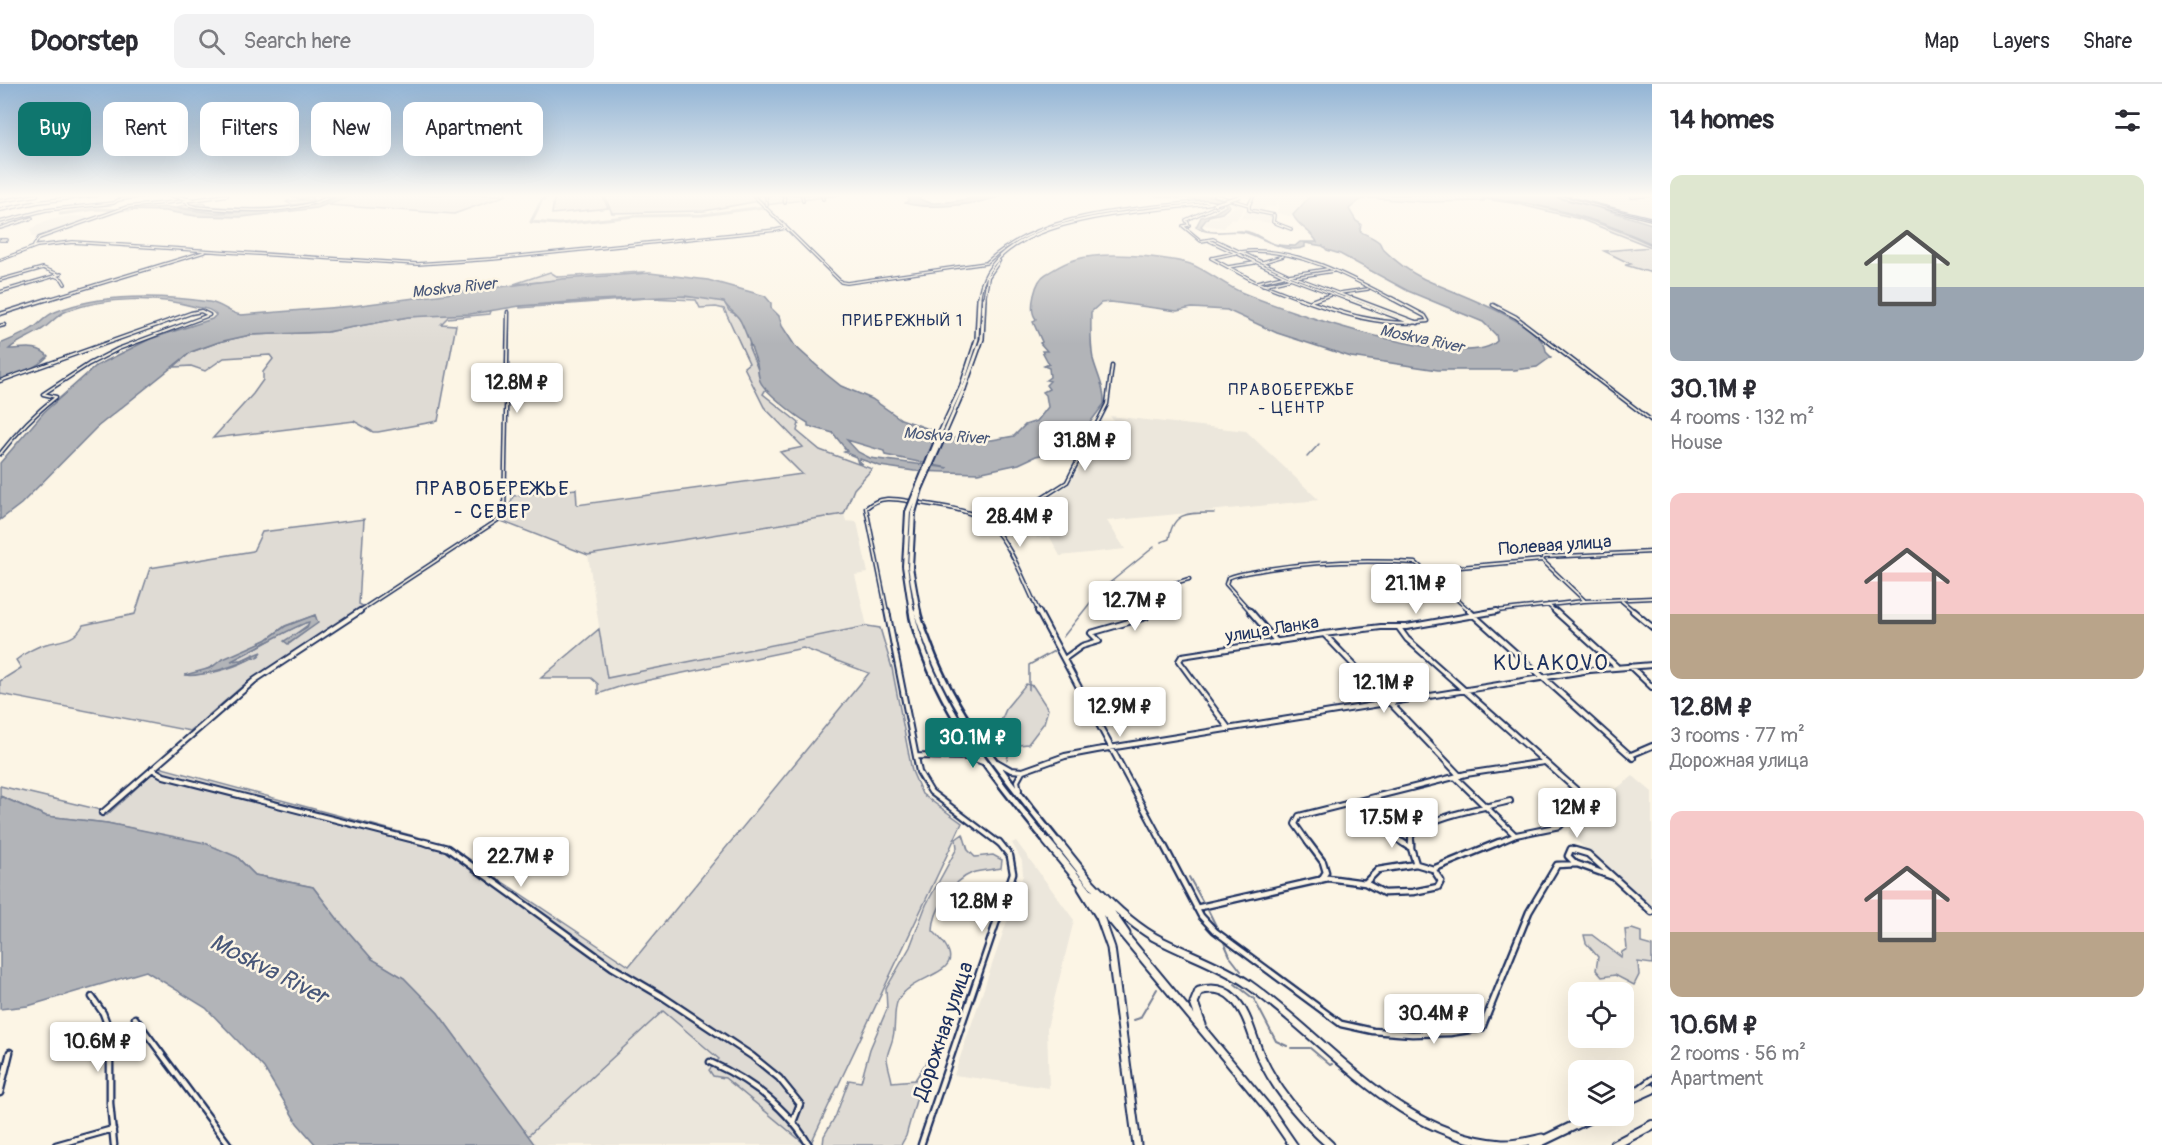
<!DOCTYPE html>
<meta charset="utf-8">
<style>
:root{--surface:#fff;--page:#f2f2f3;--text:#2b2b33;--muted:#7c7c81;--line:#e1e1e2;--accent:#0f766e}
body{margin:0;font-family:Pangolin,sans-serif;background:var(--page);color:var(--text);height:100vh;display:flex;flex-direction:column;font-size:22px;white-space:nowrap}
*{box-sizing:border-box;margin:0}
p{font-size:20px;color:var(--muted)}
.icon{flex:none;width:33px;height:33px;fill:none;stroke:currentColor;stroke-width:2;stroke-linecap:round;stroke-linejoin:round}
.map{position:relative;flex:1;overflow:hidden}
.drawer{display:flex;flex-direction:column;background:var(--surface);width:510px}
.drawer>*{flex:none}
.banner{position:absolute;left:18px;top:18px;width:570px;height:54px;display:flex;gap:12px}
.controls{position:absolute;left:1568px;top:898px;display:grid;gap:12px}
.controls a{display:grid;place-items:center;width:66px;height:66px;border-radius:12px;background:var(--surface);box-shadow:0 6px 24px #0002;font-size:30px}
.price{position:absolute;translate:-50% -51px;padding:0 14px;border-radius:6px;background:#fff;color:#222;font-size:20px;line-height:39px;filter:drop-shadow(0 2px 3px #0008)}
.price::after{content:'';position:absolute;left:50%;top:36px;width:18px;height:14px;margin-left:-9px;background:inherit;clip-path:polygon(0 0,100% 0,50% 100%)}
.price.selected{background:var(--accent);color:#fff}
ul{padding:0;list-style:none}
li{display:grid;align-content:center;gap:12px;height:318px;padding:0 18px}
li span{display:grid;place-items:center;height:186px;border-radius:12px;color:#555}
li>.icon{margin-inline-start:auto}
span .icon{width:108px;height:108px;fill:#fffc;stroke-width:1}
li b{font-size:26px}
h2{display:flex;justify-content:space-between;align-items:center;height:72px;padding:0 18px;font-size:26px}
.chip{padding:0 21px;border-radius:12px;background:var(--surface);box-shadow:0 6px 24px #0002;font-size:21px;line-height:54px}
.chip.selected{background:var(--accent);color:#fff}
header{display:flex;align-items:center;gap:36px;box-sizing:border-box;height:84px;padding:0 30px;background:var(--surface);border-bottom:2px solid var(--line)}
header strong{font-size:28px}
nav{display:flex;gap:33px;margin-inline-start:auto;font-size:21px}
.search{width:420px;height:54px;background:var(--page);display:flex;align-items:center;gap:15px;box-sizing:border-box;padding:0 21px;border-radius:12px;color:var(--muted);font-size:22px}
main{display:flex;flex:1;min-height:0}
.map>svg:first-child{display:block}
</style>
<header>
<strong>Doorstep</strong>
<div class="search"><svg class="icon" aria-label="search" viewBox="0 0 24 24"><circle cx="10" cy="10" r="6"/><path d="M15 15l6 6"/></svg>Search here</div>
<nav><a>Map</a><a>Layers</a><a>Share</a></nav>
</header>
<main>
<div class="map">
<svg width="1652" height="1061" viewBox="0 0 1652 1061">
<rect width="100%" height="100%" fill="#fcf5e5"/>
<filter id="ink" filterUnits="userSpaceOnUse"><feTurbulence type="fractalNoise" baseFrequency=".0167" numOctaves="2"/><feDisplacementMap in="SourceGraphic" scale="12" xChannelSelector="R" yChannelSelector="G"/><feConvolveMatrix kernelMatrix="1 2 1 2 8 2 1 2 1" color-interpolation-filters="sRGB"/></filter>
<g filter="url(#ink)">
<path fill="#ece7dc" d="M1257,111H1311L1296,125L1293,133L1277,129L1280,116L1278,115L1275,123L1267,122L1262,130V132L1271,133L1270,139L1240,134L1247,126L1257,129L1250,124L1253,113Z
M1566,111H1641L1629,113L1634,115L1652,113V133Z
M1233,116L1238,118L1244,125L1236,136L1231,135L1224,144L1204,141L1211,133L1220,134L1216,132L1226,129L1234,123L1229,117Z
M71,132L93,133L38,154L33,153L30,145L49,136Z
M1110,332L1246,347L1319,416L1107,437L1125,465L1060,472L1050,453L1037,454L1026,432L1068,401L1101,352L1123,350Z
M844,430L846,437L857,438L868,489L855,491L867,542L607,594L588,471Z
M1633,692L1652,708V826L1568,749L1583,730Z
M1016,757L1074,836L1047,944L1049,1004L954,991L1023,791L1022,777L1012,759Z
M663,927L719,975L725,994L806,1061H535L528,1052Z"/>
<path fill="#dfdbd4" stroke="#7d8599" stroke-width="1.5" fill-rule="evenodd" d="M297,111L333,112L323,113L325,116L342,111C312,133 213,129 176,123L187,121L202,124L190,121L205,119L206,122C237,125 276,127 311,118L293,121L286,118L288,117L310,116L314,118L311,113L301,115L294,113Z
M353,111H507L454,130L328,121Z
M580,111H602L608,124L552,130L554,114Z
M628,111H753L759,117L704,127L612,129L605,113Z
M756,111H839L766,121Z
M1380,111C1409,111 1439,109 1467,112C1533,117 1593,134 1652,161V189L1625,181L1631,180L1604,167L1651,163L1580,135L1513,119L1483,115L1481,116L1485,117L1425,118L1368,114Z
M550,188L558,193L644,188L641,190L514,200Z
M674,212L707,214L724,218L729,227L737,231L742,239L750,256L749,264L766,305L763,310L799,339L797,347L820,366L872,385L854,405L844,430L588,471L501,437L507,430L513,412L576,405L577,421L802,390L780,368L803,363L764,323L744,283L749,279L724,225L716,223L700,224L696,216L648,214L520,224V222Z
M491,227L490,230L447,234L441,240L456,241L438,337L378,348H373L354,337L213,354L253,310L263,296V288L273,275L270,271L224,274L205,287L191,282L174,283L191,268L219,258L250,251L327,248L408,233Z
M364,435L359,520L363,522L246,599L190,647L0,610V597L21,584L16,576C25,569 35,563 46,560C61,556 75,557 83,541L135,530L150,484L253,467L262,448ZM315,531L317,539L289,560L297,549L309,540V538C299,538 247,571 230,577L242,576L254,570L257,574L255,572C239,582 215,590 197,590L266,556L285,542Z
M867,542L880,544L892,584L912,687L922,710L962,739L810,1061H806L725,994L713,992L709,986L719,975L663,927L528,1052L438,929L404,894L372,875L339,837L313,803L255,791L237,773L153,749L107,739L46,732L0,712V702L101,726L99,731H107L159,683L447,761L629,882L869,589L803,564L625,601L598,610V600L591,594H541L599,545L607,594Z
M1026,600L1033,602L1048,625L1044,639L1028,660L1019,661L1015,667L1008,665L1006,659L1002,658L996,663L993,660L996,654L994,645L1000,639L1007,623Z
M963,750L968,766L975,773L993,771L1002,776L1001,784C992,786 981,786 972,789C952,797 933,827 933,847C980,892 915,886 898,916C893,926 896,942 893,953C892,960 887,968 887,975C888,983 891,991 892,998L915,996L927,977L906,1052L901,1061H823L824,1052L836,1031L849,996L861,998L870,965L887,925L886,905L910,863L926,821L957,764L956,755Z
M1632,845L1641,848V859L1652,862V880L1638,878L1639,891L1634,901L1615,891L1602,893L1596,886L1598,873L1586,859L1584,851H1592L1621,873L1622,868L1627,865L1625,846Z"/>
<path fill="#b2b4b8" stroke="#767f94" stroke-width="1.5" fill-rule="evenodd" d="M342,111H352L317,124L242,133L196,132L165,127L122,126L167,123L215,129L265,127L324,119Z
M908,111C916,111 923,119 934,119C956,119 979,111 1002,111C980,121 928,126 905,119L909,116Z
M1150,111C1167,111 1222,106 1230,122L1222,129L1209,132L1201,142C1210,153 1229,146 1242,147C1253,147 1260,154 1271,159C1278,162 1288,162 1295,162L1300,158H1317C1311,146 1298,143 1293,131L1311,111H1379L1360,116L1349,125L1356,137L1361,140L1360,147C1366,151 1373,153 1379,158C1381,160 1381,163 1383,165C1394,176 1410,188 1424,195C1447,206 1547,240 1546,268L1551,273L1537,283L1515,286H1438L1351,273L1277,249L1227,226L1192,224L1177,227L1111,218L1101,219L1091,228C1091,244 1090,259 1093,275C1097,290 1105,304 1104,320L1070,365L1036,372L1019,380L978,389L914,387L880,382L860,375L859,377L863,380L858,379L856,373L844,368L847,367L833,349L808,342V339C797,333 764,307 760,297C758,292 758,284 757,280C752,265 747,251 741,238C737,229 729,227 724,218L685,212L595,216L520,222L470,230L408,233L327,248L250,251L219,258L191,268L96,344L21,420L0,436V379L44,328L96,282L150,255L212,235L216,231C210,224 204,225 196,223C157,212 106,213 67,227C56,231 51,240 41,246C31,253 19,256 9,265C22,265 38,260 48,272C36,285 17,291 0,296V260C11,255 23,251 33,244C41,239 46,231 55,228C100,209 163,211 209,218C223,220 228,229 241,231L353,222L562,195L650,189L708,196L765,212L771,219V224L779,232L782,242L795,262L826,290L841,302L872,315L901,335L954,354L992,356L1014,352L1025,341L1037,337L1048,323L1046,311L1043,308L1049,305L1046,301L1050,297L1046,296L1050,293L1049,284L1044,282L1049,280L1042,267H1047L1040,259L1042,258L1033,238L1036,235C1028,226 1035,196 1046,190C1055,185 1063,179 1074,176C1102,167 1159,172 1187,179C1205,184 1225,202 1243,209C1284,226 1465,289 1497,257L1496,251L1483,238L1408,207L1340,170L1327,166L1323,162L1305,159V163C1287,171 1264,154 1247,149C1230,144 1213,153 1196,143L1201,133L1214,129L1226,122L1224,118ZM847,356L884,367L885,371L948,384L870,374L858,368Z
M1468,111H1543L1600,124L1652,140V160C1594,132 1532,117 1468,111Z
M315,531L318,539L288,560L284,557L307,543L309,538C302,538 243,571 231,577L242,576L262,568L257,574L254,573C242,580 198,594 185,591L211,584L221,576L266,556L286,542Z
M0,712L46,732L107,739L205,759L237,773L255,791L313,803L339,837L372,875L404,894L438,929L535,1061H316L297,1039L264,984L206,924L146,887L28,922L0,925Z"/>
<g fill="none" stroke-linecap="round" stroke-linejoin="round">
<path stroke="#767f94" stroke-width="1.5" d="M1307,373L1319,360
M1161,458L1169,455C1173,427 1189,429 1214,429
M1107,501L1154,463
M1063,553L1098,509
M1029,606V581L1054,567
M1007,676L1010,664"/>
<path stroke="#767f94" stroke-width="2" d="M1189,793L1204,820
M1208,826L1218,846
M1223,856L1230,872
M1231,874L1241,887
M1235,900L1254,915L1276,957L1287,962
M1134,936L1140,934L1157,905
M1291,964H1310L1330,981L1332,980"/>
<path stroke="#b2b4b8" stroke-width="3" d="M551,111L542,116L531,138L559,140L635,132L702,131L764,123
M60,130L96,125L130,126"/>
<defs>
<path id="minor-far3" d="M753,111L841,198L847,199L986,179C1043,126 1133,126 1206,117L1221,120
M766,111L767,121
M784,111L785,119
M802,111L803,117
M822,111L823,115
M1215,111L1249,121
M1632,113L1650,111
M186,117L189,121L197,123C241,127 294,131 334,111
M1221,120L1186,136L1189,141L1183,142L1201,157L1213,155L1289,191L1356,216
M1249,121V126L1274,131L1273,138L1291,145
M1249,121L1254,111
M0,138L46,126L114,119L118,116L147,111
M0,144L32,134
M0,156H7
M1210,157L1290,194L1349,216
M34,162L39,154L127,123L193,116
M0,176L37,162L73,158L417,180L492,175L776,146L785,144V142
M1263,178L1283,172
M1228,183L1254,179
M1289,191L1327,185
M55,192L62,195L65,200
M1295,193L1333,187
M0,196L43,184L58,190
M1257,198L1283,192
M1263,201L1289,195
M0,208L61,190
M1340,209L1368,205
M46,216L204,168
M1303,216L1254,197L1211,174C1224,172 1239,167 1253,167C1302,166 1352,194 1394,216
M1315,216L1330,211"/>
<path id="minor-far2" d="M1299,214C1340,229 1384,244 1428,237L1425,232L1391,214
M1345,214L1412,239
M1352,214L1418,239
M1311,217L1319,214
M1493,221L1516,233L1652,337
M0,230L51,214
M0,242L4,241
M0,297L191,229L201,227L209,231L118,265L89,280L43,310L56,313C34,330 17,348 0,370
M991,442L1019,429L1067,398L1107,320L1112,282
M1542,476L1584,516
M1425,486L1542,476L1544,473L1652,468
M1622,517L1635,528
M1548,521L1556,528
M358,528L504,432L508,228
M887,528L866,424C881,411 896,415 914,418C935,421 958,424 977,432C1007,445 1025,501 1039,528
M1147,528C1150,504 1168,501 1189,495
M1251,528L1226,500L1228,494C1241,488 1255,488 1268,485C1318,477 1366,476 1416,479L1471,528
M1488,528L1584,517L1652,514"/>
<path id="minor-far1" d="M887,527L919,688L931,708L1000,760
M1038,527L1163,760
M1250,527L1277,558
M1469,527L1633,674
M1555,527L1616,582
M1633,527L1652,543
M1399,544L1407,555L1590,718V721L1570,731L1560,742L1516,751L1495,760
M1324,550L1460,692
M1064,575L1082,562L1099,557L1091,549L1146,533L1147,527
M1630,582L1652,603
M1229,645L1179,577L1182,572L1324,550L1381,543H1407L1497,527
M1631,671L1652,662
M917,672L969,673L983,678
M960,672L969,664V656
M997,678L1011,686L1023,687L1065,672L1097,666L1590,586L1652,581
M152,685L164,692L430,760
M1456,694L1515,751
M1019,706L1017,697L1022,688
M1364,716L1394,753L1404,760
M102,729L255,596L360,527
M1309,760L1295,740L1299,732L1466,690L1544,678
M1411,760V752C1428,732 1484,724 1510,717"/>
<path id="minor" d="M424,758L447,764L612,883L663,913L752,972L779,994L800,1020L793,1038
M1162,758L1201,832L1215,847L1341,940L1373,947L1412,950L1450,949L1482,944L1529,828L1557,781L1577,780L1613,793
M1308,758L1323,778L1326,788L1321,796
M1402,758L1411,764L1416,780L1433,785
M1411,758V764
M1576,780L1568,772L1571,765L1588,770L1652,828
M1365,799L1378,786L1416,780
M1196,824L1328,794L1365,799L1384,809L1413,808L1438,803L1441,797L1433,785L1499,758
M92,913L103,929L110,948V1019L114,1061
M135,934L229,1061
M710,978C750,996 786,1023 809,1061
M0,1009L10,968
M1632,1010L1652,995
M56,1061L113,1045
M921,1061L1013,789L1010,772L999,758"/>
<path id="tertiary" d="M168,111L193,116L227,111
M1556,111L1652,135
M0,126L38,118L96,111"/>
<path id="primary-far4" d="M0,117L37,111
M979,216C986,128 1146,129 1211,119
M984,216L988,193L999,177"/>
<path id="primary-far3" d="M961,304L977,255L979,214
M964,305L982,255L984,214"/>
<path id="primary-far2" d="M908,428L905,482L912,528
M913,429L910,483L918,528"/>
<path id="primary-far1" d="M912,527C913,539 918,551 922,562C948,637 999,699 1049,760
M917,527C919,539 925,550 929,562C956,636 1010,698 1059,760"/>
<path id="primary" d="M1047,758L1269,1026L1293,1061
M1058,758L1090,798
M1089,797C1109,818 1129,838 1154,853C1185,870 1219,880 1248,900C1328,956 1396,1052 1502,1060C1515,1061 1529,1057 1542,1054
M1082,804L1100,833L1111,864L1137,1061
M1096,807L1126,850
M1202,941L1194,919L1199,907C1212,903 1224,905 1233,914C1249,930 1252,954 1261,973C1277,1008 1302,1036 1330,1061"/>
<path id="trunk" d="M1623,1018L1652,1005
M1534,1061L1594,1032
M1614,1061L1652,1041"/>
</defs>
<use href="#minor-far3" stroke="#1b2f5e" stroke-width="4"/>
<use href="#minor-far2" stroke="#1b2f5e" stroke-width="5"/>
<use href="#minor-far1" stroke="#1b2f5e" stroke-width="8"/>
<use href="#minor" stroke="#1b2f5e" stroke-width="9"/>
<use href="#tertiary" stroke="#1b2f5e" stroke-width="4.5"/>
<use href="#primary-far4" stroke="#1b2f5e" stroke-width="4.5"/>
<use href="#primary-far3" stroke="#1b2f5e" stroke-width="6"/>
<use href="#primary-far2" stroke="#1b2f5e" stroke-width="8"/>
<use href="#primary-far1" stroke="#1b2f5e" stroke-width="10"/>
<use href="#primary" stroke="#1b2f5e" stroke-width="11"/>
<use href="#trunk" stroke="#1b2f5e" stroke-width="12"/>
<use href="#minor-far3" stroke="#fcf5e5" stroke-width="1.5"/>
<use href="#minor-far2" stroke="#fcf5e5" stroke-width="2"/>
<use href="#minor-far1" stroke="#fcf5e5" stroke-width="4"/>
<use href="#minor" stroke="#fcf5e5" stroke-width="4.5"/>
<use href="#tertiary" stroke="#fcf5e5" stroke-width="2"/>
<use href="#primary-far4" stroke="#fcf5e5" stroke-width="2"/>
<use href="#primary-far3" stroke="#fcf5e5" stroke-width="3"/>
<use href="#primary-far2" stroke="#fcf5e5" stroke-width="4"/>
<use href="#primary-far1" stroke="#fcf5e5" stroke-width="5"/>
<use href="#primary" stroke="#fcf5e5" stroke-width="7"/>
<use href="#trunk" stroke="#fcf5e5" stroke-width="8"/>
<path stroke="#1b2f5e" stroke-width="1.5" d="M1559,111L1652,135"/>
<defs>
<path id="primary-bridge-far2" d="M1214,120L1241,112"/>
<path id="primary-bridge-far1" d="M939,351L961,304
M944,351L964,305"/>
<path id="primary-bridge" d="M908,428L940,350
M913,429L920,405L944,350"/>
</defs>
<use href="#primary-bridge-far2" stroke="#1b2f5e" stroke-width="4.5" stroke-linecap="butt"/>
<use href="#primary-bridge-far1" stroke="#1b2f5e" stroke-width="6" stroke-linecap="butt"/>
<use href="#primary-bridge" stroke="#1b2f5e" stroke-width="8" stroke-linecap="butt"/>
<use href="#primary-bridge-far2" stroke="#fcf5e5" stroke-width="2"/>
<use href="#primary-bridge-far1" stroke="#fcf5e5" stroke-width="3"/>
<use href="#primary-bridge" stroke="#fcf5e5" stroke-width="4"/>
</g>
</g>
<linearGradient id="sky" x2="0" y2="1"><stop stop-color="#92b4d5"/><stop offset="0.43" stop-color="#fefaf3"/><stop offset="1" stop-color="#fefaf3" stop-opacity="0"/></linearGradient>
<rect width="1652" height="260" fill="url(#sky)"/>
<g text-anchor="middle" stroke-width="5" stroke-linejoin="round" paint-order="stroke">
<g font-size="16" font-style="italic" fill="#485779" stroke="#fcf5e5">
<text transform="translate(454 203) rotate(-6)" y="6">Moskva River</text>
<text transform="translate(1422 254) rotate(12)" y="6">Moskva River</text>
<text transform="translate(946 351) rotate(4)" y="6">Moskva River</text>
</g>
<g font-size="16" letter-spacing="1.5" fill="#1b2f5e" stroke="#fcf5e5">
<text x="903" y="242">ПРИБРЕЖНЫЙ 1</text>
<text x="1292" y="311">ПРАВОБЕРЕЖЬЕ<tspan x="1292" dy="18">- ЦЕНТР</tspan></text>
</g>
<g font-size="18" fill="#1b2f5e" stroke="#fcf5e5">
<text transform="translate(1555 461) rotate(-4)" y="6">Полевая улица</text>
<text transform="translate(1272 545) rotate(-9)" y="6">улица Ланка</text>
</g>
<g font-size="20" letter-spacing="1.5" fill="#1b2f5e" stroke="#fcf5e5">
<text x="493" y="411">ПРАВОБЕРЕЖЬЕ<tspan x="493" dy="23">- СЕВЕР</tspan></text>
</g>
<g font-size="21" letter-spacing="1.5" fill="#1b2f5e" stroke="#fcf5e5">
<text x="1551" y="586">KULAKOVO</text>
</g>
<g font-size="21" fill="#1b2f5e" stroke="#fcf5e5">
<text transform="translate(943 947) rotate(-71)" y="7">Дорожная улица</text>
</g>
<g font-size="24" font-style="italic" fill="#485779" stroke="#fcf5e5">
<text transform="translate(269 885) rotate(27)" y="8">Moskva River</text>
</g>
</g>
</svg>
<div class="controls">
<a><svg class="icon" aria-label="locate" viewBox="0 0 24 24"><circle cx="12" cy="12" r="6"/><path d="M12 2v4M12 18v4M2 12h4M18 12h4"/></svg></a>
<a><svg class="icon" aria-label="layers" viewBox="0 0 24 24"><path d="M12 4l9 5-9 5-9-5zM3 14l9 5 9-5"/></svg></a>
</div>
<b class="price" style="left:517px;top:330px">12.8M ₽</b>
<b class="price" style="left:1085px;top:388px">31.8M ₽</b>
<b class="price" style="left:1020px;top:464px">28.4M ₽</b>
<b class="price" style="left:1416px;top:531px">21.1M ₽</b>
<b class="price" style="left:1135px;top:548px">12.7M ₽</b>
<b class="price" style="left:1384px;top:630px">12.1M ₽</b>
<b class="price" style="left:1120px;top:654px">12.9M ₽</b>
<b class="price selected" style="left:973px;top:685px">30.1M ₽</b>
<b class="price" style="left:1577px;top:755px">12M ₽</b>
<b class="price" style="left:1392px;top:765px">17.5M ₽</b>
<b class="price" style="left:521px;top:804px">22.7M ₽</b>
<b class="price" style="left:982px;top:849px">12.8M ₽</b>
<b class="price" style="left:1434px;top:961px">30.4M ₽</b>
<b class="price" style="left:98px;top:989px">10.6M ₽</b>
<div class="banner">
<a class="chip selected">Buy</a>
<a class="chip">Rent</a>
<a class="chip">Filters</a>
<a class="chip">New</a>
<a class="chip">Apartment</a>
</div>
</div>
<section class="drawer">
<h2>14 homes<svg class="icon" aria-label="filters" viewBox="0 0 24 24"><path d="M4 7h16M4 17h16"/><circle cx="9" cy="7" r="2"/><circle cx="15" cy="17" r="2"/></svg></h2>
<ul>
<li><span style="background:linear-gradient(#dfe7d0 60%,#9aa5b1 0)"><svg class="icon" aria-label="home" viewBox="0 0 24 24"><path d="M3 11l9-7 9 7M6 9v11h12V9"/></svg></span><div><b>30.1M ₽</b><p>4 rooms · 132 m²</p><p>House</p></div></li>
<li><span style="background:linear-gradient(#f6c9c9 65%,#b9a48a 0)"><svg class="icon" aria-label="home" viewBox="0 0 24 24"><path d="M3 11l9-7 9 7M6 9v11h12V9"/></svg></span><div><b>12.8M ₽</b><p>3 rooms · 77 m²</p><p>Дорожная улица</p></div></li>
<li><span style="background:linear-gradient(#f6c9c9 65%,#b9a48a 0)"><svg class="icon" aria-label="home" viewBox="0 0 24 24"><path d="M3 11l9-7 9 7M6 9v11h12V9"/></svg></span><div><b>10.6M ₽</b><p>2 rooms · 56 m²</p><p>Apartment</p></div></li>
</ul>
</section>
</main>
